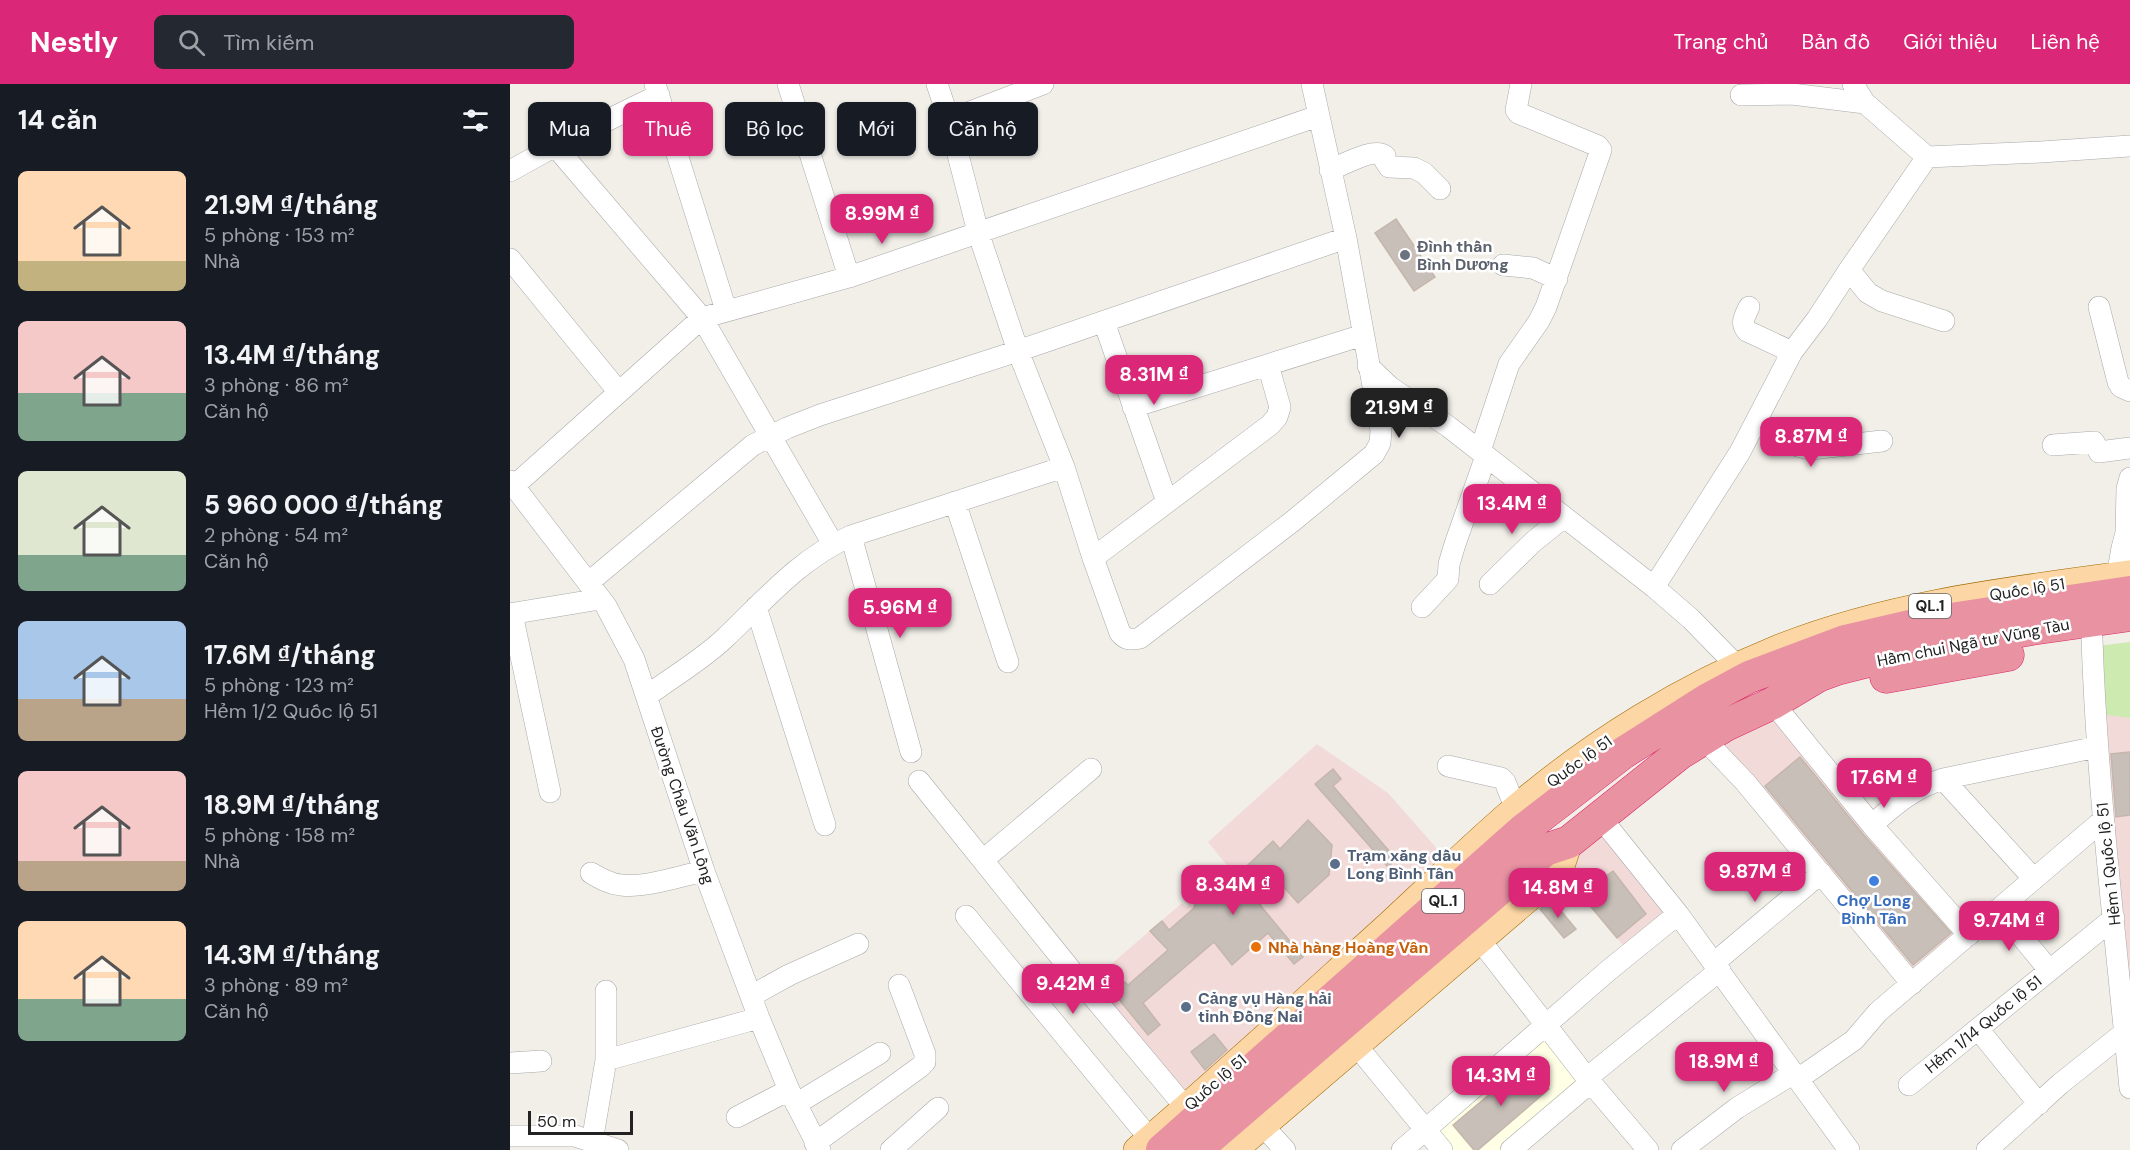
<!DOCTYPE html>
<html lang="vi">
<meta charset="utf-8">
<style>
:root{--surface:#171b24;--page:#242831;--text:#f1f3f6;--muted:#9ea1a6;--accent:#db2777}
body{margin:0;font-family:"DM Sans",sans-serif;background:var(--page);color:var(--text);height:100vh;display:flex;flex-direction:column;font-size:22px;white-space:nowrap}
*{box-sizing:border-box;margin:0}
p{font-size:20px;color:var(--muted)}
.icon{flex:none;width:33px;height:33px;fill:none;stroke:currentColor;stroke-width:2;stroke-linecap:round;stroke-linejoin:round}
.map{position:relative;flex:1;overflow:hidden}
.side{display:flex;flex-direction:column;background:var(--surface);width:510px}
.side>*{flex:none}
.guide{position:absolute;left:18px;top:18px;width:570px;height:54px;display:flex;gap:12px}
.scale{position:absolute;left:18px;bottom:15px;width:105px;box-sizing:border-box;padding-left:6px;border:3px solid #222;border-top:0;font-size:16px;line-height:21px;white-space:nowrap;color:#222;-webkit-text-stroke:4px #fff;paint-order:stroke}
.price{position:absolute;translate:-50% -51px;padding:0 14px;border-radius:12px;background:var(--accent);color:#fff;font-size:20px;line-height:39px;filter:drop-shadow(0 2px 3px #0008)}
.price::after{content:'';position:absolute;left:50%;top:36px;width:18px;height:14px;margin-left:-9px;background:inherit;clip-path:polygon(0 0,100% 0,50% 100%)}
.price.selected{background:#222;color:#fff}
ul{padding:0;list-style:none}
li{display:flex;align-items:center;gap:18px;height:150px;padding:0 18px}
li span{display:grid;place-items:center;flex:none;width:168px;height:120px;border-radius:9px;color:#555}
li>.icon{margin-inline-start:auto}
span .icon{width:72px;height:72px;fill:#fffc;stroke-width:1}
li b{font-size:26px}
h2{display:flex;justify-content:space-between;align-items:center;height:72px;padding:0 18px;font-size:26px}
.pill{padding:0 21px;border-radius:9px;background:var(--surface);box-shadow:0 2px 4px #0004;font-size:21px;line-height:54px}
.pill.selected{background:var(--accent);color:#fff}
header{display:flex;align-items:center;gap:36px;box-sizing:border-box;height:84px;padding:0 30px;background:var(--accent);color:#fff}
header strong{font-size:28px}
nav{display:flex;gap:33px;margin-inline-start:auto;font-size:21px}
.search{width:420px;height:54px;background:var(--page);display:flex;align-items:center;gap:15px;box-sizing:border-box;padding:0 21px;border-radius:9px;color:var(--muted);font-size:22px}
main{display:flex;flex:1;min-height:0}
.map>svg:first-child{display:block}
</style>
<header>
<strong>Nestly</strong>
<div class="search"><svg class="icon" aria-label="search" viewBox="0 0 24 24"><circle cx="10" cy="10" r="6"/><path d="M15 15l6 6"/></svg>Tìm kiếm</div>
<nav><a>Trang chủ</a><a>Bản đồ</a><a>Giới thiệu</a><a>Liên hệ</a></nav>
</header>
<main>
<section class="side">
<h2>14 căn<svg class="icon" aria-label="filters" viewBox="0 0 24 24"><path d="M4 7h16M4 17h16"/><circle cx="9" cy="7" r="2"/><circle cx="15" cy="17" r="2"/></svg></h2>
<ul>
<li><span style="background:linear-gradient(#ffd9b3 75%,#c2b280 0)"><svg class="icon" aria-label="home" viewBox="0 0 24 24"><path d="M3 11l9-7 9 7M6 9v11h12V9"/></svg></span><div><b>21.9M ₫/tháng</b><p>5 phòng · 153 m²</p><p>Nhà</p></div></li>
<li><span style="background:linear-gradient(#f6c9c9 60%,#7fa58c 0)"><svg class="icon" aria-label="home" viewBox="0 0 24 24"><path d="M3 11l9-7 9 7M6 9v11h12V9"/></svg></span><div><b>13.4M ₫/tháng</b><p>3 phòng · 86 m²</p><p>Căn hộ</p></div></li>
<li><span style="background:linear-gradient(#dfe7d0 70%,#7fa58c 0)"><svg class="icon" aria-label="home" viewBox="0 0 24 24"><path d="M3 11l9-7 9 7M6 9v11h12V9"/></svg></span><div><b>5 960 000 ₫/tháng</b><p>2 phòng · 54 m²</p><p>Căn hộ</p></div></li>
<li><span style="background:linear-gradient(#a9c7e8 65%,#b9a48a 0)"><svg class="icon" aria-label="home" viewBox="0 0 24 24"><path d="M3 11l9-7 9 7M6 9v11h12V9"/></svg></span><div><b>17.6M ₫/tháng</b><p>5 phòng · 123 m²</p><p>Hẻm 1/2 Quốc lộ 51</p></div></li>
<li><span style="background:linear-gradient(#f6c9c9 75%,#b9a48a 0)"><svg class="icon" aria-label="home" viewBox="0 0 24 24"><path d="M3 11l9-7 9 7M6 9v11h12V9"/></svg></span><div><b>18.9M ₫/tháng</b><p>5 phòng · 158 m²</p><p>Nhà</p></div></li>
<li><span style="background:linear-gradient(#ffd9b3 65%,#7fa58c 0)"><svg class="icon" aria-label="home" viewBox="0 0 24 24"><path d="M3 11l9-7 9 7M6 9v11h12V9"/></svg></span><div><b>14.3M ₫/tháng</b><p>3 phòng · 89 m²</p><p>Căn hộ</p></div></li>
</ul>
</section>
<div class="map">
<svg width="1620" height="1066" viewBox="0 0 1620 1066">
<rect width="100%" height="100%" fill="#f2efe9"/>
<path fill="#f2dad9" d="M1620,558V952L1590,630Z
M1256,630L1280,649L1452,851L1403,893L1204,658Z
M807,660L878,709L937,776L672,1016L577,901L672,819L676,823L719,784L698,758Z
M1091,742L1161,829L1116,865L1056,793L1066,763Z"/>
<path fill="#ffffe5" d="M1036,949L1075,999L996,1066H936L921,1048Z"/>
<path fill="#cdebb0" d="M1620,558V634L1590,630L1587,562Z"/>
<path fill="#c7bfb8" stroke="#c4b6ab" stroke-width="1.5" d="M886,135L925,193L904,207L865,149Z
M1620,668V731L1606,733L1601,670Z
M1290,673L1352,749L1441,849L1403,881L1255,702Z
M823,685L831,695L823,702L886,775L878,783L805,700Z
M798,736L822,761L819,791L788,819L772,801L750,821L793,873L784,880L758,849L722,881L704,858L633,919L650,941L638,951L603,908L615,898L618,901L658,866L640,847L652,837L659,846L684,824L686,814L696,805L703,813L706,800L716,802L763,757L770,765Z
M1103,787L1136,830L1107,854L1071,811Z
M1041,815L1066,845L1054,854L1030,825Z
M704,950L717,966L695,986L681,968Z
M1017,979L1039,1005L968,1066H964L943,1041Z"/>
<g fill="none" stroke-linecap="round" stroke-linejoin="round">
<defs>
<path id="minor" d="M145,0L216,226
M278,0L339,193
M427,0L439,36L468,148L508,267L554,383L583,474L610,549C616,556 621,556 630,554L783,437L864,370L870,359L871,346L836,154L802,0
M1343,0L1355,19L1417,73L1531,68L1620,62
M1231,11L1282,10L1355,19
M439,36L533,0
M45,62L192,234L323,460
M820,86C833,81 864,63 875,72V77L879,83L904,84L914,89L930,105
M0,87L45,62L149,11
M0,175L108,307
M993,181L1023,184L1047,195
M1339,186L1417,73
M1589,223L1608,298L1611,303L1620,307
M594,238L657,418
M1282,268L1307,235L1339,186L1358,209L1372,217L1434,237
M858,282L880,303L939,343L1144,503L1181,535L1227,582
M623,323L853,251
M1247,337C1264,348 1280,363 1301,365L1372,357
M1543,361L1584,358L1589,368L1620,364
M970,367L999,280L1029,237L1036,223L1091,66L1088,62L1008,29L1006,26L1011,0
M0,397L96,522L124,575L194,787L249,934L279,1006L310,1066
M4,402L192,234L339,193L808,32
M445,418L498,578
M341,452L401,668
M583,474L760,341L767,333L770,323L758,281
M1607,492L1612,464L1616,449L1617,405L1620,394
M78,499L243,361L277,344L310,331L508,267L836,154
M980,500L1023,458L1054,433
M1144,503L1230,368L1282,268L1237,247C1230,239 1235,232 1239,223
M246,523L315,741
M912,523L938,495L939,480L945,460L976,372
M0,530L90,515
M2,530L40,708
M1582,555C1587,705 1606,855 1620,1004
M137,612C162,593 192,576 215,554C254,517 290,474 341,452L554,383
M1263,619L1362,741L1459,851
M1194,655L1235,698L1402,900
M938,682L991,694L995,698L1006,725
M1433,695L1524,795
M409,697L569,896L686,1036
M1090,733L1168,830L1339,1066
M1362,741C1384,721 1404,704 1433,695L1587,663
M473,776L581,685
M81,789C91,795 100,800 111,801C136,804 170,792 194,787
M1489,825L1539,886
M456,832L640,1055
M969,855L1077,994L1138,1066
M1204,879L1311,789
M241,912L279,891L348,860
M1468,945L1529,1020
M846,961L932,1066
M96,976L249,934
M0,979L31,977
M1077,994L1210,886
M1288,995L1344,956L1368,928L1593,736
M1399,1001L1604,834
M286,1020L370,969
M743,1031L775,1066
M227,1033L279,1006
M0,1052H65L108,1066
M82,1058L96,976V907
M305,1059L410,983L415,978V970L389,901
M381,1066L428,1024
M892,1066L1099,886L1168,830
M1001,1066L1081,998
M1172,1066L1227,1024L1284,989
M1477,1066L1550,1000L1615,948"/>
<path id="major" d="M627,1066C713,993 795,917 879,841C921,802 962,762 1005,725C1082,659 1173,603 1267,565C1379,520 1502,506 1620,490
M724,1066L1049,788L1059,758"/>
<path id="highway" d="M1376,593L1498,571
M652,1066L1013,746L1113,669L1198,615L1239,593L1335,557L1408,540L1620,508
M686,1066L1035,766L1059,758L1169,670L1216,641L1263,619L1308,592L1327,585L1415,563L1522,545L1620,531"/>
</defs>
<use href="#minor" stroke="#a9a9a9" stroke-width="22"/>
<use href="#major" stroke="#a06b00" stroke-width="28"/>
<use href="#highway" stroke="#dc2a67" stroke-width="33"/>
<use href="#minor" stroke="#fff" stroke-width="21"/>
<use href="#major" stroke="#fcd6a4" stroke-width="27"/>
<use href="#highway" stroke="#e892a2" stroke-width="32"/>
</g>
<circle fill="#6b7280" stroke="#fff" stroke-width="2" cx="895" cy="171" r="6"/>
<g fill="#5c6f8a" stroke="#fff" stroke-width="2">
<circle cx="825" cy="780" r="6"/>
<circle cx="676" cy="923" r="6"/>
</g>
<circle fill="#3f7fe0" stroke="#fff" stroke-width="2" cx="1364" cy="797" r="6"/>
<circle fill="#e8710a" stroke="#fff" stroke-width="2" cx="746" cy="863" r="6"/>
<g text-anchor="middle" stroke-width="5" stroke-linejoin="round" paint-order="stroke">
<g fill="#fff" stroke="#646464" stroke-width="1.5">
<rect x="1399" y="510" width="42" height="24" rx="4.5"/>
<rect x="912" y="805" width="42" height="24" rx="4.5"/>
</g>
<g font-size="15" font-weight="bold" fill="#222">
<text x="1420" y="527">QL.1</text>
<text x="933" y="822">QL.1</text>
</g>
<g font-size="16" font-weight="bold" fill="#5b616d" stroke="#fff" text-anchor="start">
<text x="907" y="168">Đình thần<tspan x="907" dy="18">Bình Dương</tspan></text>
</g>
<g font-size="16" fill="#222" stroke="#fff">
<text transform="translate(1517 505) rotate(-9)" y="6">Quốc lộ 51</text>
<text transform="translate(1463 558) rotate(-11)" y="6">Hầm chui Ngã tư Vũng Tàu</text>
<text transform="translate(1069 677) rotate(-36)" y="6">Quốc lộ 51</text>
<text transform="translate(173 721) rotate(71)" y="6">Đường Châu Văn Lồng</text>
<text transform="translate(1598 780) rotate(-96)" y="6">Hẻm 1 Quốc lộ 51</text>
<text transform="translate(1473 940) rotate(-39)" y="6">Hẻm 1/14 Quốc lộ 51</text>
<text transform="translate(705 998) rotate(-41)" y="6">Quốc lộ 51</text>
</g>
<g font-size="16" font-weight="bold" fill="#4e5e75" stroke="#fff" text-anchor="start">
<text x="837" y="777">Trạm xăng dầu<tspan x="837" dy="18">Long Bình Tân</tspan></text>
<text x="688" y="920">Cảng vụ Hàng hải<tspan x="688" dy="18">tỉnh Đồng Nai</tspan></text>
</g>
<g font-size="16" font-weight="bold" fill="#366cbe" stroke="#fff">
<text x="1364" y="822">Chợ Long<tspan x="1364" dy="18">Bình Tân</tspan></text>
</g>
<g font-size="16" font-weight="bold" fill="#c56008" stroke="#fff" text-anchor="start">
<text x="758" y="869">Nhà hàng Hoàng Vân</text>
</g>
</g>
</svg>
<div class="scale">50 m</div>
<b class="price" style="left:372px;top:161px">8.99M ₫</b>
<b class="price" style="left:644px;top:322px">8.31M ₫</b>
<b class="price selected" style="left:889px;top:355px">21.9M ₫</b>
<b class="price" style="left:1301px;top:384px">8.87M ₫</b>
<b class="price" style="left:1002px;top:451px">13.4M ₫</b>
<b class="price" style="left:390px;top:555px">5.96M ₫</b>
<b class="price" style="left:1374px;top:725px">17.6M ₫</b>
<b class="price" style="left:1245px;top:819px">9.87M ₫</b>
<b class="price" style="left:723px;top:832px">8.34M ₫</b>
<b class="price" style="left:1048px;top:835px">14.8M ₫</b>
<b class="price" style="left:1499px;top:868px">9.74M ₫</b>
<b class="price" style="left:563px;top:931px">9.42M ₫</b>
<b class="price" style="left:1214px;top:1009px">18.9M ₫</b>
<b class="price" style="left:991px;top:1023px">14.3M ₫</b>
<div class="guide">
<a class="pill">Mua</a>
<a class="pill selected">Thuê</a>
<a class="pill">Bộ lọc</a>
<a class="pill">Mới</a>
<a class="pill">Căn hộ</a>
</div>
</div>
</main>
